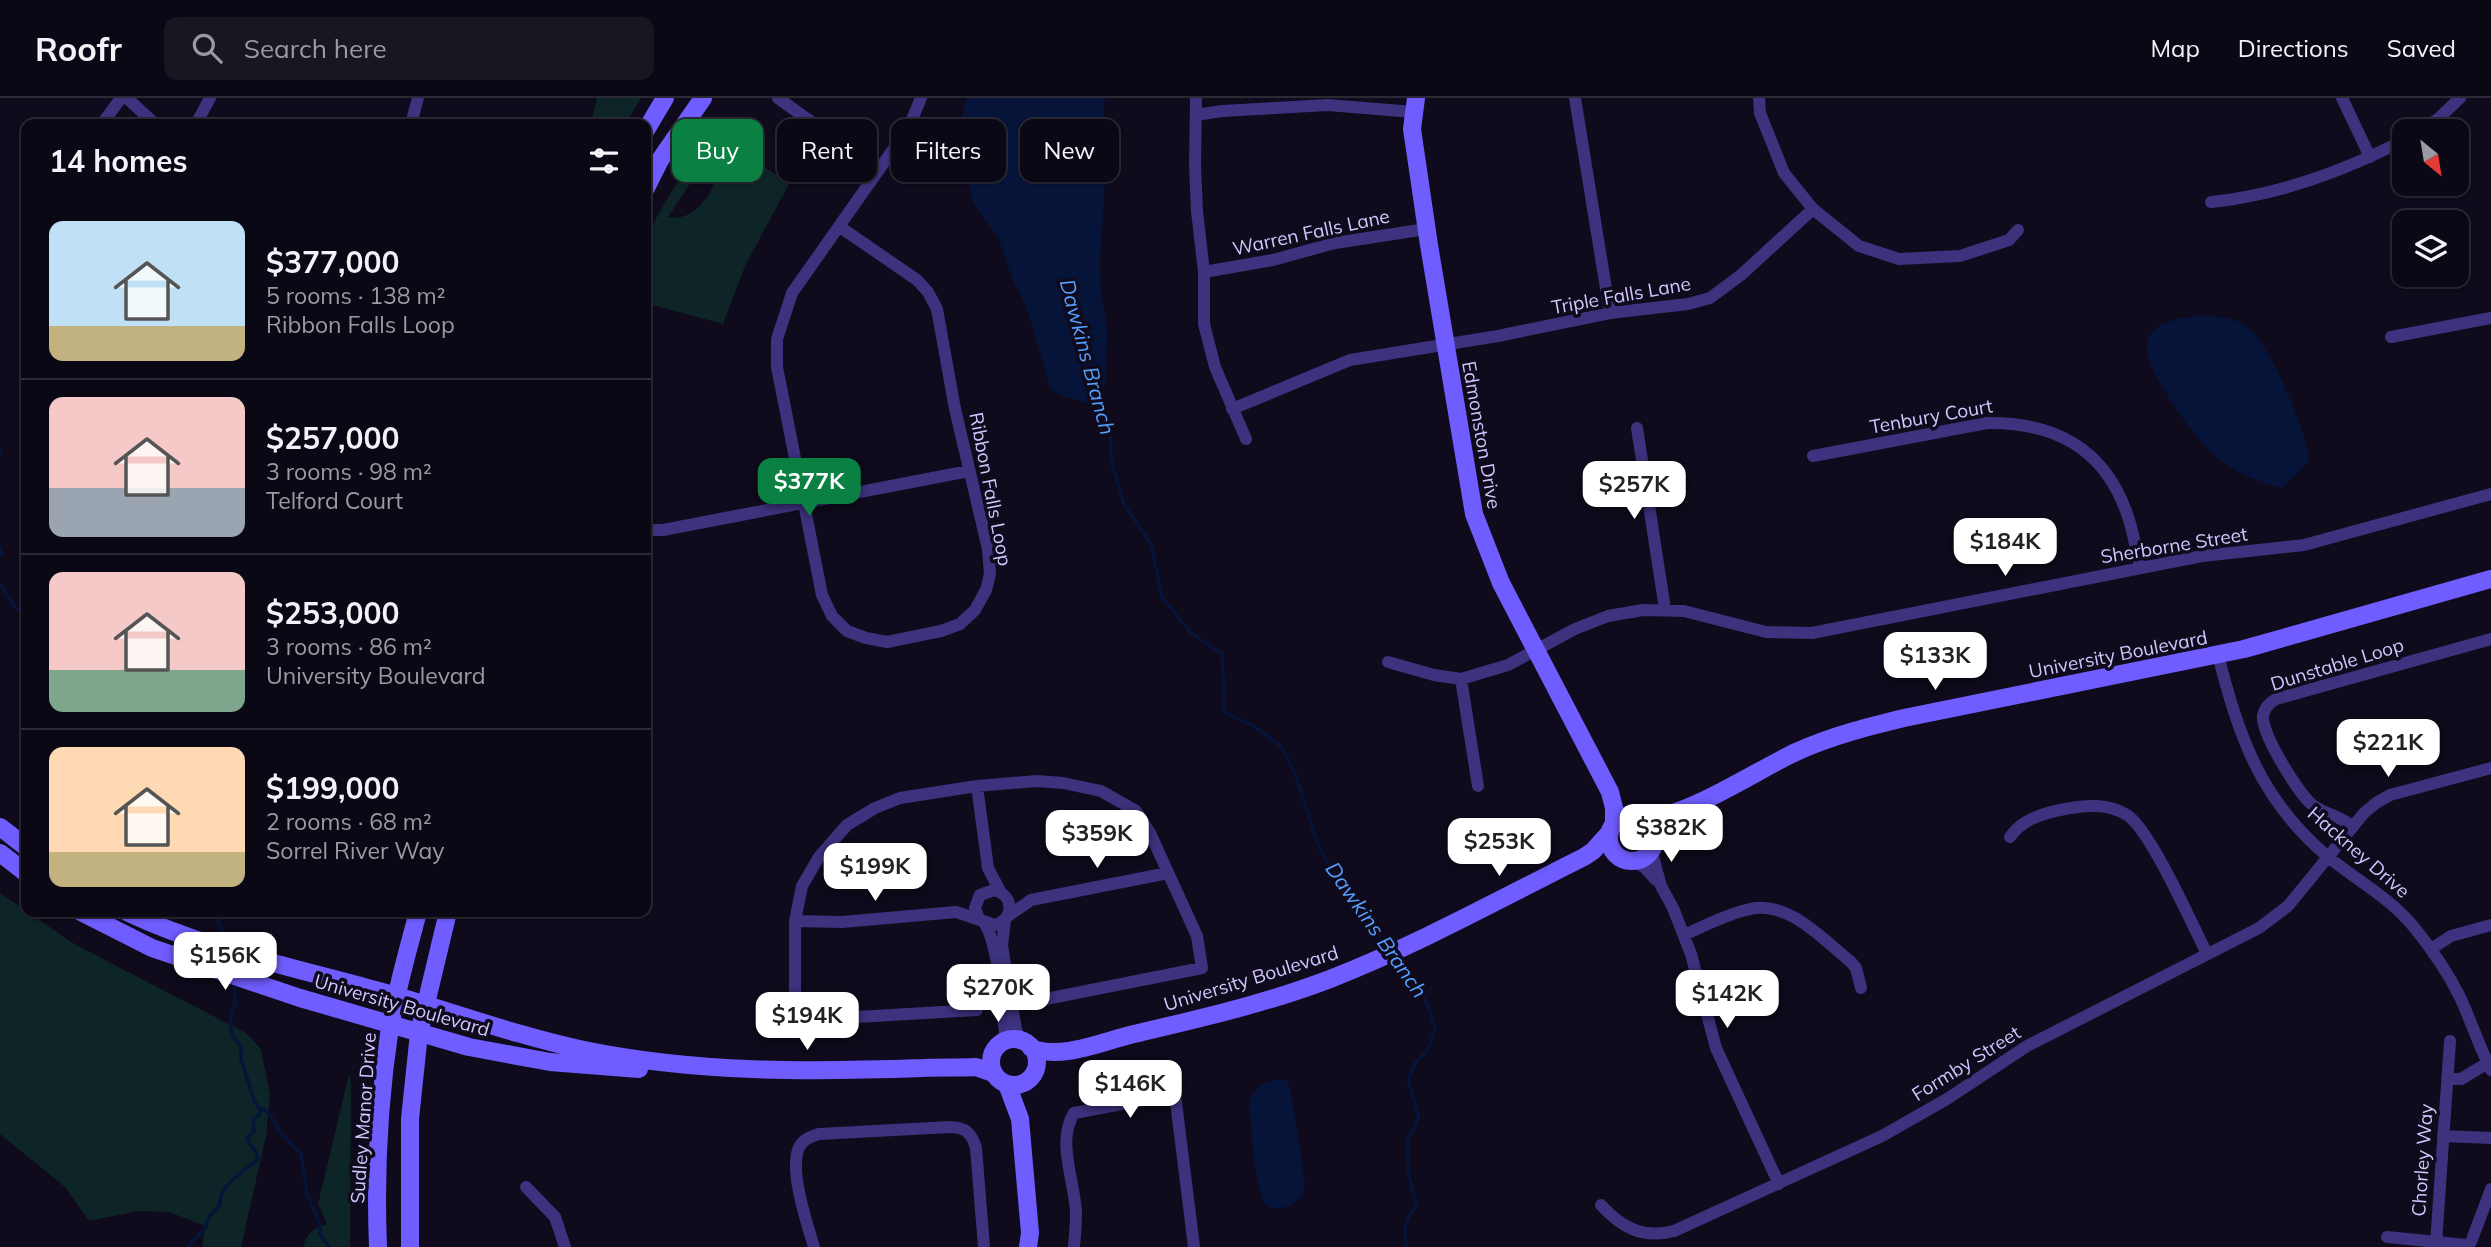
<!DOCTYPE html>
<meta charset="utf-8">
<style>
:root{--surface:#0b0815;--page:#191622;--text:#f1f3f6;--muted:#9a9aa0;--line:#2b2934;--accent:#0b8043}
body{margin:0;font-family:Mulish,sans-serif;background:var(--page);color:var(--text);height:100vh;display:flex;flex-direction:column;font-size:26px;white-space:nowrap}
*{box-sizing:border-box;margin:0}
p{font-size:23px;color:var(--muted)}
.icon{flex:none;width:38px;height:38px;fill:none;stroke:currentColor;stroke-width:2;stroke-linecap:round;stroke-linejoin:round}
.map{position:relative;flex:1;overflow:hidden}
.details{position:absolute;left:21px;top:21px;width:630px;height:798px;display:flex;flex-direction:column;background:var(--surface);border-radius:14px;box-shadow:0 2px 5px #0004,0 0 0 2px var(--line)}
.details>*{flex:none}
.top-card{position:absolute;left:672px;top:21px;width:665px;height:63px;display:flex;gap:14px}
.needle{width:46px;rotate:150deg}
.controls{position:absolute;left:2392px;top:21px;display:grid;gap:14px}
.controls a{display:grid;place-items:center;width:77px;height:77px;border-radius:14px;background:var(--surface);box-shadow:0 2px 5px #0004,0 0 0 2px var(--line);font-size:35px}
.price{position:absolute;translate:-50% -60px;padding:0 16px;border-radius:14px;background:#fff;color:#222;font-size:23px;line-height:46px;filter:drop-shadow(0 2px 4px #0008)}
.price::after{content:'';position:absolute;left:50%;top:42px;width:21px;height:16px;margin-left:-10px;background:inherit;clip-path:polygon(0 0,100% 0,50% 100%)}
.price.on{background:var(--accent);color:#fff}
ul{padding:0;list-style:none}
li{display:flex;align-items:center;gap:21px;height:175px;padding:0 28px}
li+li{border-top:2px solid var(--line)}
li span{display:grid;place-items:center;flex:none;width:196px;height:140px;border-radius:14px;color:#555}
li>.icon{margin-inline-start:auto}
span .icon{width:84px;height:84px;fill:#fffc;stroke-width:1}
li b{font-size:30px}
h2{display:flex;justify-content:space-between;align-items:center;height:84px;padding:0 28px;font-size:30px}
.pill{padding:0 24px;border-radius:14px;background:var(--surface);box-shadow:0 2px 5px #0004,0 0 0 2px var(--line);font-size:24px;line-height:63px}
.pill.on{background:var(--accent);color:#fff}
header{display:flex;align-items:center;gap:42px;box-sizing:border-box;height:98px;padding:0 35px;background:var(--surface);border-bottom:2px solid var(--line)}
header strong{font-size:33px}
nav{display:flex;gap:38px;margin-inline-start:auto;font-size:24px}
.search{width:490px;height:63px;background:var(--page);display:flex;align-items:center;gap:18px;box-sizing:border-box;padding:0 24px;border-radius:14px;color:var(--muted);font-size:26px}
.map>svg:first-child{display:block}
</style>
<header>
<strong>Roofr</strong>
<div class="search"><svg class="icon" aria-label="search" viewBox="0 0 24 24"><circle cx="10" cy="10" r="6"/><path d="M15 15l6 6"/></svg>Search here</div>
<nav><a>Map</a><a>Directions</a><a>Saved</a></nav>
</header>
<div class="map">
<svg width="2491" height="1149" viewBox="0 0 2491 1149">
<rect width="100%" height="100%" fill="#0f0a1c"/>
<path fill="#0d2527" d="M597,0H641L625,26H591Z
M741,19C758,29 754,43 752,60L789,86L745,168L723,226L646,205V140L648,135C658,118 689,58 704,53L708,56L703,66L668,119C701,125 717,85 723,59C727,46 724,33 730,20Z
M0,795L76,847L246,935L261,951L270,997L266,1038L241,1149H202L205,1128L169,1114L138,1113L89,1123L65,1089L0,1036Z
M349,976L351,983L350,1149H303C306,1135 314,1131 327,1126L318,1106Z"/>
<path fill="#06143a" d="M967,0H1105L1099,61L1105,85L1100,164L1101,195L1107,229L1106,284L1099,308L1062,298L1050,291L1035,237L1025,206L1012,180L999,141L973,105L957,35Z
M2202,217C2217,218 2236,220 2249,230C2271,248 2308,336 2309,364L2282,390C2261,386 2236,374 2219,361C2198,345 2159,290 2150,265C2146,255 2145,243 2152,234C2163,221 2186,220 2202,217Z
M1282,981L1288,983L1291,993L1305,1084C1304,1096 1303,1101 1292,1106C1284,1110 1274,1114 1266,1107C1255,1095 1251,1023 1249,1003C1255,987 1265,983 1282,981Z"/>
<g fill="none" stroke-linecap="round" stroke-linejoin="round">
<path stroke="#06143a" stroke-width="3.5" d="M1098,306L1111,336V362L1124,406L1151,446L1162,499L1191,535L1222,556L1225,615L1252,627L1281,648L1295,675L1319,749L1352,806L1389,850
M0,351V357
M0,449L2,455L0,458
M0,486L14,508L26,517
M215,814L226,844
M1396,859L1420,889L1434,925L1435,933L1427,953L1416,964L1408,982L1419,1019L1407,1043L1409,1077L1417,1109C1405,1119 1402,1134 1407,1149
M233,883L236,905L231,918V930L233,938L241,949V961L254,1002L258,1009L268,1014L281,1035L301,1056L307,1096L320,1127V1136L329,1149
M187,1149L206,1129L209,1119L220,1107C218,1088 244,1073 258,1061C257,1051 249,1048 247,1040L254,1033L253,1022L260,1016V1010"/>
<path stroke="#3c327e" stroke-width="12" d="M127,0L155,26
M778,0L877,71
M1196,0L1195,68L1197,113L1204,174V226L1215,269L1246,341
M1575,0L1610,215
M1759,0L1760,15L1784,75L1813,111L1859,148L1899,161L1960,158L2009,142L2018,132
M2342,0L2370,59
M1196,17L1222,13L1328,7L1413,14
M102,26L121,0
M196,26L210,0
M411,26L418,0
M2419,33L2438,21L2460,0
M2211,104C2279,97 2344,73 2404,42
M840,129L917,182L928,194L937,211L955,311L988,451L990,476L986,492L975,512L960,526L941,533L887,544L866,540L847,533L832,518L822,497L777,269V241L792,195L909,29L921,0
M1204,174L1273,162L1335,145L1426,131
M2391,239L2491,220
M1232,311L1350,262L1498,238L1610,215L1688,206L1710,200L1741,177L1813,111
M1637,330L1665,511
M1813,358L1987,325C2052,324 2103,349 2126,413C2133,431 2136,451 2140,470
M646,432H663L969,373
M2218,557C2239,639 2260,701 2327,758C2356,782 2389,799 2413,828C2431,850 2447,873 2460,899C2471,923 2479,948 2491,972
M1388,564L1434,577L1461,581L1508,567L1575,531L1608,518L1643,512L1684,513L1766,534L1812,535L2202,458L2304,447L2491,396
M1461,581L1478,688
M977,688L988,770L1000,793
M2353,729C2338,716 2328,718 2314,708C2300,699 2261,635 2263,618C2264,610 2269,605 2276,601L2491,541
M2010,739C2022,721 2044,715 2065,711C2086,707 2108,705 2127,717C2150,731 2193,828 2207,856
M1651,751L1661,788L1673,810L1691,856L1716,950L1779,1086
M1633,762L1645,770L1656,782
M1008,818L1031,802L1168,775
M1005,822L1002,848L1016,931L1020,943
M795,823L842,824L956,814L995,827C1015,820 1014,797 994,792L980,797L975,810L979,821
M984,824C1000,850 1000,903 1005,934L1003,944
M1684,837C1704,828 1725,817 1746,812C1787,800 1821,840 1850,863L1856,870L1861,890
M2431,851L2451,838L2491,827
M977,912L822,921L808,918L795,894V823L802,788L819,759L847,727L875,710L900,700L977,688L1037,683L1063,685L1101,693L1136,713L1150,735L1197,838L1202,870L1041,902
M2447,981H2461L2491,963
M2443,1038L2491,1040
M526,1089L555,1119L565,1149
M1601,1107C1622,1130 1643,1141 1674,1133L1882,1038L1947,1001L2027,948L2259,830L2288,808L2364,715L2376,705L2390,697L2491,670
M2387,1139L2467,1147L2471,1144L2491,1091
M2436,1145L2450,943
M814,1149C807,1125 790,1076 798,1052C801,1042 810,1039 819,1036L950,1029C966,1029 972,1036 976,1050L984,1149
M1074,1149C1075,1138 1076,1126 1076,1115C1075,1083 1056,1044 1074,1015L1175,996L1194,1149"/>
<path stroke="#705dff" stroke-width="18" d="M1416,0L1412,31L1429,147L1474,416L1501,485L1610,694L1614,710V726
M646,32L665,0
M646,90L660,62L703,0
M1609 740a23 23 0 1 1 46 0a23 23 0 1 1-46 0Z
M1644,720C1683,722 1757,672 1796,654C1831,638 1867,629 1904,620L2244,551L2491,481
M0,729L26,749
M0,755L26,775
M81,814L152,850L300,900L469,949L550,964L639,971
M127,814C205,851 292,869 375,892C445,911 513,937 584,952C696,975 809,974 923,970C940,969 958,970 976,969L993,975
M991 964a23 23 0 1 1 46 0a23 23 0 1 1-46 0Z
M1031,950C1061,962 1101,944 1130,937C1197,921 1265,906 1330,881C1417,847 1500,801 1584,759L1593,753L1610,734
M1007,986L1020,1021L1030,1135L1028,1149
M378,1149C375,1076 379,1001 390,929C397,890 408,852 418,814
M410,1149V1021L419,935L448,814"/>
</g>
<g text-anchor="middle" stroke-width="7" stroke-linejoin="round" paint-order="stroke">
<g font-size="19" fill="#d2c6ff" stroke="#0f0a1c">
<text transform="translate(1311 134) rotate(-12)" y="7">Warren Falls Lane</text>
<text transform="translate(1621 197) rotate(-10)" y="7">Triple Falls Lane</text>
<text transform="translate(1931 318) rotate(-10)" y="7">Tenbury Court</text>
<text transform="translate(1482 337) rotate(80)" y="7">Edmonston Drive</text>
<text transform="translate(991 391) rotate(79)" y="7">Ribbon Falls Loop</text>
<text transform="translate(2174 447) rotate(-9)" y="7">Sherborne Street</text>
<text transform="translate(2118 556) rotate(-11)" y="7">University Boulevard</text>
<text transform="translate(2337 566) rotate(-17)" y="7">Dunstable Loop</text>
<text transform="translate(2359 754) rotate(41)" y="7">Hackney Drive</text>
<text transform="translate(1251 880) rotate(-17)" y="7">University Boulevard</text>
<text transform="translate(402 907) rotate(16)" y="7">University Boulevard</text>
<text transform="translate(1966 965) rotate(-32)" y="7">Formby Street</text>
<text transform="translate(363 1020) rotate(-86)" y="7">Sudley Manor Drive</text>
<text transform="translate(2422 1062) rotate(-86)" y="7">Chorley Way</text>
</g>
<g font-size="21" font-style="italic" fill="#54a0ff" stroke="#0f0a1c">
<text transform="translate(1087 259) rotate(75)" y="7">Dawkins Branch</text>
<text transform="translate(1376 832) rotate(55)" y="7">Dawkins Branch</text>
</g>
</g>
</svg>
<div class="controls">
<a><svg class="needle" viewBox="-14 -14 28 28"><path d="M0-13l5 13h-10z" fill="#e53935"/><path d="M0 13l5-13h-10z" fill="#9a9aa0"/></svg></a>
<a><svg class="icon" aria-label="layers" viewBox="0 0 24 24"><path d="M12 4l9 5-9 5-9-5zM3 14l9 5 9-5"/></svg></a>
</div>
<b class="price on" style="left:809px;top:420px">$377K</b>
<b class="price" style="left:1634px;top:423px">$257K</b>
<b class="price" style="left:2005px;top:480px">$184K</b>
<b class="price" style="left:1935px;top:594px">$133K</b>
<b class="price" style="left:2388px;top:681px">$221K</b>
<b class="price" style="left:1671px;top:766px">$382K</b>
<b class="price" style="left:1097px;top:772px">$359K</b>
<b class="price" style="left:1499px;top:780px">$253K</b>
<b class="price" style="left:875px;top:805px">$199K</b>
<b class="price" style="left:225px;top:894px">$156K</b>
<b class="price" style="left:998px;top:926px">$270K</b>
<b class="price" style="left:1727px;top:932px">$142K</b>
<b class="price" style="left:807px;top:954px">$194K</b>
<b class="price" style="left:1130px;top:1022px">$146K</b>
<div class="top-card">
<a class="pill on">Buy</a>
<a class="pill">Rent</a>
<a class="pill">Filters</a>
<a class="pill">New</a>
</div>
<section class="details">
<h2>14 homes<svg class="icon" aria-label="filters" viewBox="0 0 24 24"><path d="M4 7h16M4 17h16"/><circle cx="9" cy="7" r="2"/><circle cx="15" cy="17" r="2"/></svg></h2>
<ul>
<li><span style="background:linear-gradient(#bfe0f5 75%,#c2b280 0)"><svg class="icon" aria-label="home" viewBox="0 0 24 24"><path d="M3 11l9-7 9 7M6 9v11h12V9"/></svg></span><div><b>$377,000</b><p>5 rooms · 138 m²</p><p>Ribbon Falls Loop</p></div></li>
<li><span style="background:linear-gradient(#f6c9c9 65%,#9aa5b1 0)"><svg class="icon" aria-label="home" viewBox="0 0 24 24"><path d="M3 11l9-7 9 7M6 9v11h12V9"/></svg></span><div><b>$257,000</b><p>3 rooms · 98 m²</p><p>Telford Court</p></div></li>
<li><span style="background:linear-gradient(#f6c9c9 70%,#7fa58c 0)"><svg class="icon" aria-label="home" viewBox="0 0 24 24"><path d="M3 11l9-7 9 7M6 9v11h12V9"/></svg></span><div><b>$253,000</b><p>3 rooms · 86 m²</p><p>University Boulevard</p></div></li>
<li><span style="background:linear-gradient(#ffd9b3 75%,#c2b280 0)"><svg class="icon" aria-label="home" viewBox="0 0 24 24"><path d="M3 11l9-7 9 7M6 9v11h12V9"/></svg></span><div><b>$199,000</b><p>2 rooms · 68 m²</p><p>Sorrel River Way</p></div></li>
</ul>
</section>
</div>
